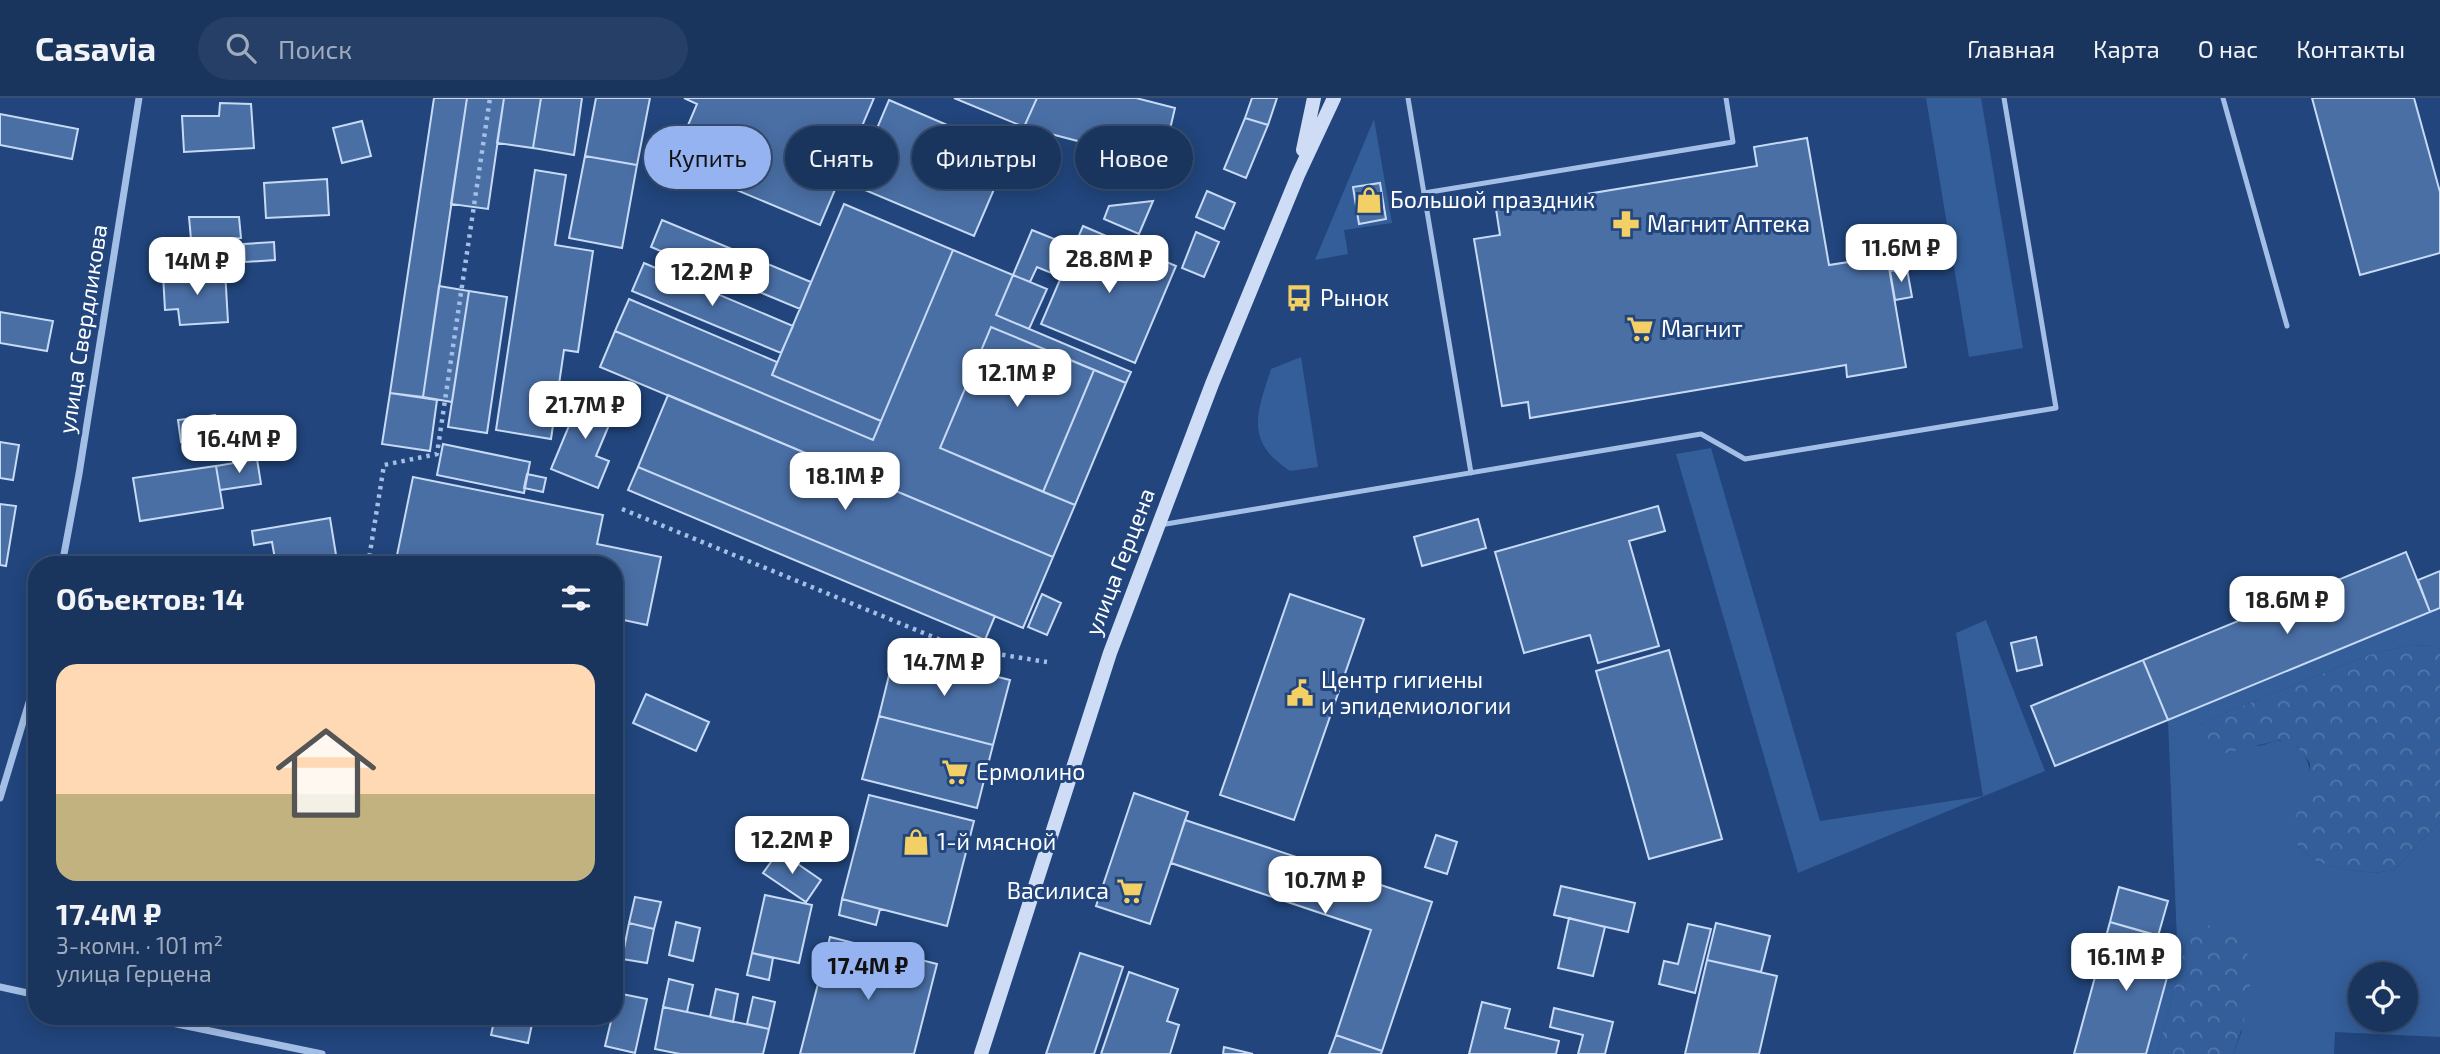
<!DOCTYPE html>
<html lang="ru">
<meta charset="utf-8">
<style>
:root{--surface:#19345d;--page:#263f66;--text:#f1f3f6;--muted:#9faabc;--line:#374f72;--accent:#95b2f1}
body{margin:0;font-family:"Exo 2",sans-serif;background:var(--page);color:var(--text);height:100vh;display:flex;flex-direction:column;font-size:26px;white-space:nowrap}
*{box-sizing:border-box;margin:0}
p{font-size:23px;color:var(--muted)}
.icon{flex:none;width:38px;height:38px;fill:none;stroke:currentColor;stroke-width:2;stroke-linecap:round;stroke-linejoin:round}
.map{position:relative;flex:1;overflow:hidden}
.side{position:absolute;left:28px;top:458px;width:595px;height:469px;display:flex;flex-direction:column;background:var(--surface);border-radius:28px;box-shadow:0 4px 18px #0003,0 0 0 2px var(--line)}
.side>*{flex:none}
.guide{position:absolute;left:644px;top:28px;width:665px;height:63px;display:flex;gap:14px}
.buttons{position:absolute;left:2348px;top:864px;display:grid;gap:14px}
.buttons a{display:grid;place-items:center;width:70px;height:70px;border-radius:50%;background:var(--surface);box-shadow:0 4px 18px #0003,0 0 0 2px var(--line);font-size:35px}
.price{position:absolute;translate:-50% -60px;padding:0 16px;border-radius:14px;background:#fff;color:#222;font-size:23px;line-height:46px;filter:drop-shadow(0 2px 4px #0008)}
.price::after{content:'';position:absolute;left:50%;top:42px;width:21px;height:16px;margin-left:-10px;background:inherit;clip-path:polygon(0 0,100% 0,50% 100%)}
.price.active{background:var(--accent);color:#111}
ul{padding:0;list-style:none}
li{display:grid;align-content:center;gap:14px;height:371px;padding:0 28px}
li+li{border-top:2px solid var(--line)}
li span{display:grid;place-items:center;height:217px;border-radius:21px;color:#555}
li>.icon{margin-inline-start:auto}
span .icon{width:126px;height:126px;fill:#fffc;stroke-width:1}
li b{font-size:30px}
h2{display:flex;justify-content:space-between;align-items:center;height:84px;padding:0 28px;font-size:30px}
.chip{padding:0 24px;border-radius:32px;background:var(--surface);box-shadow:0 4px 18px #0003,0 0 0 2px var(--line);font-size:24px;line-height:63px}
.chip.active{background:var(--accent);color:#111}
header{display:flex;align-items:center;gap:42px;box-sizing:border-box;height:98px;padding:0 35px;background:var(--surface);border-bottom:2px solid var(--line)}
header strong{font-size:33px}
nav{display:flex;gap:38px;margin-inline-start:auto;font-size:24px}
.search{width:490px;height:63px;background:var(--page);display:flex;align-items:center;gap:18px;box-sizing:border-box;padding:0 24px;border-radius:38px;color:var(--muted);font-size:26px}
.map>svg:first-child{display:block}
</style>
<header>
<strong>Casavia</strong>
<div class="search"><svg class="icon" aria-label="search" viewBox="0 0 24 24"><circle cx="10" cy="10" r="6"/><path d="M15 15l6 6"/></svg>Поиск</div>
<nav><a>Главная</a><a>Карта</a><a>О нас</a><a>Контакты</a></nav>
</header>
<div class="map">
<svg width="2440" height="956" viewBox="0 0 2440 956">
<defs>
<pattern id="forest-crowns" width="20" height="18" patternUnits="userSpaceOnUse" patternTransform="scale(1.75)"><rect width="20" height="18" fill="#345e9a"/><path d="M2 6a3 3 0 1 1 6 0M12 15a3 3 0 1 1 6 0" fill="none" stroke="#5276a9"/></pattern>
</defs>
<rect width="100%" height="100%" fill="#21457c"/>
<path fill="#345e9a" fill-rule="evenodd" d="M1926,0H1981L2023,250L1969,259Z
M1374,21L1392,125L1344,132L1348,156L1315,162Z
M1301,259L1318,369L1290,373C1244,343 1257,315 1271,271Z
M1711,350L1820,723L1983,698L1956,535L1986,522L2045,673L1798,775L1676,356Z
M2440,510V552L2434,548L2410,547L2374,555L2225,615L2200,627C2212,632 2246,649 2256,648C2265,648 2274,641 2283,643C2329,655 2305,716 2298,748L2317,764L2343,771L2374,775L2394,772L2440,723V939L2335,934L2334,956H2233L2242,933L2189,835L2157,956H2146L2177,843L2168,622ZM2361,877H2406V922H2361Z"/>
<path fill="url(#forest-crowns)" d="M2410,547L2434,548L2440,552V723L2394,772L2374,775L2343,771L2317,764L2298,748L2293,724L2310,689V665L2298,650L2280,642L2218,657L2203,654L2196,642L2200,627L2225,615L2374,555Z
M2200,826C2214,828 2234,832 2243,846C2260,875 2244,927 2233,956H2157L2189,835Z"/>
<path fill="#4a6fa5" stroke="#c7daf5" stroke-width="2" d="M434,0H467L423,299L390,295Z
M467,0H504L488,111L451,106Z
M504,0H541L533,50L497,45Z
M541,0H582L574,57L533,50Z
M596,0H650L637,67L585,58Z
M684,0H874L820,127L672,65L697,6Z
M954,0H1037L1024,29Z
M1037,0H1136L1175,10L1162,65L1024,29Z
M1252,0H1277L1268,27L1245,20Z
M2312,0H2414L2440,94V155L2360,177Z
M889,2L1010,54L974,138L853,87Z
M220,5L251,6L254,50L184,54L182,18H219Z
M0,16L78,31L72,61L0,47Z
M1245,20L1268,27L1246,80L1224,71Z
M362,23L371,58L342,65L333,30Z
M1807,40L1829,167L1887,158L1906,269L1847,279L1846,267L1530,320L1528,304L1502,308L1474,141L1500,137L1496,111L1757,68L1754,49Z
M585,58L637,67L622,150L569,140Z
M535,72L566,77L555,147L593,153L578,254L564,252L551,341L496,332Z
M327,81L329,117L266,120L264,85Z
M1380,85L1386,121L1359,126L1353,89Z
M1207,93L1235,105L1224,131L1196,119Z
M1153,103L1139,136L1104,121L1109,108Z
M844,106L953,152L881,323L772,277Z
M189,119H239L241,140L191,141Z
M662,122L811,184L800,211L651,149Z
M1083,128L1176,168L1135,265L1041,226Z
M1032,132L1074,149L1061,179L1037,169L1030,184L1013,177Z
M1196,134L1219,144L1204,179L1182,170Z
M274,144L275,162L245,164L244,146Z
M953,152L1013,177L996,217L1131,274L1126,285L991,229L940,350L1075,407L1053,459L600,269L615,233L873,342Z
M644,165L793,228L781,255L632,193Z
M1907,171L1912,199L1895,202L1890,173Z
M225,172L228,224L180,227L178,211L165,212L163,176Z
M1013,177L1047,191L1029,231L996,217Z
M439,188L469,193L452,304L423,299Z
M469,193L507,199L487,335L448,329Z
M629,201L777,264L772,277L881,323L873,342L615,233Z
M0,214L53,223L47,253L0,245Z
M991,229L1094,272L1043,394L940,350Z
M1094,272L1126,285L1075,407L1043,394Z
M583,294L617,308L596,358L609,363L598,390L551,371Z
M390,295L437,302L430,353L382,346Z
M668,297L1053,459L1023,530L638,369Z
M215,317L219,338L181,344L178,322Z
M0,344L19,347L13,382L0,380Z
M443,346L530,364L524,395L437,377Z
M257,361L261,386L220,392L216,368Z
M216,368L223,410L140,423L133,380Z
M638,369L995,518L985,542L628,392Z
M527,376L546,380L543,394L524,390Z
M413,379L603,417L597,446L661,459L647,527L614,520V467H395Z
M0,406L16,408L6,468L0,467Z
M1658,408L1665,433L1629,443L1659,548L1598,565L1590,537L1524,555L1495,454Z
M330,420L337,463L310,467H276L272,444L254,447L252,433Z
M1478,421L1486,450L1422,468L1414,439Z
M2406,454L2430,514L2168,622L2143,562Z
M262,459L264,467H221V466Z
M171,462L172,467H136Z
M2440,473V510L2430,514L2418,482Z
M1042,496L1061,505L1047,537L1028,529Z
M1290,496L1364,521L1294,722L1220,697Z
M2036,539L2042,567L2017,573L2011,545Z
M1669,552L1722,741L1649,761L1596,573Z
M895,553L1010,582L993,647L879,618Z
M2143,562L2168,622L2055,668L2031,608Z
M646,596L709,624L696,653L633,625Z
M879,618L993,647L977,710L862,681Z
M1134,695L1188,714L1150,826L1096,808Z
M869,697L974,723L947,828L842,801Z
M1185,722L1432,804L1382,953L1336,937L1371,832L1171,765Z
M1436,737L1457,744L1447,776L1425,769Z
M779,753L821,782L806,804L763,775Z
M1561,788L1635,805L1628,834L1554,817Z
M2119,789L2168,803L2158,838L2110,824Z
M765,797L812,807L799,865L752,855Z
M635,799L661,804L654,831L629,825Z
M842,801L880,811L876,827L839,817Z
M1569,820L1605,829L1593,878L1558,870Z
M676,824L700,830L693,863L669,857Z
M2110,824L2177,843L2146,956H2074Z
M629,825L654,831L647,865L622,861Z
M1716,825L1770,838L1761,874L1707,862Z
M1688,826L1711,831L1695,895L1659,886L1664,863L1678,866Z
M830,839L937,866L914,956H800Z
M752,855L773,860L769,882L747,877Z
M1080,855L1123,869L1094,956H1046Z
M1707,862L1777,878L1759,956H1685Z
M1129,874L1178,891L1167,923L1179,927L1170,956H1101Z
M669,881L693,887L687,914L663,909Z
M716,891L738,896L733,924L710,919Z
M617,895L647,901L635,955L605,948L612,919H614Z
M753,899L775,904L769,931L747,926Z
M1482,904L1510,911L1505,930L1559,943L1556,956H1469Z
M663,909L769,931L763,956H680L655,951Z
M1554,910L1613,924L1605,956H1578L1583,937L1550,929Z
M495,919L532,926L528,945L491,937Z
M1336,937L1382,953L1381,956H1329Z
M1224,949L1253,956H1223Z"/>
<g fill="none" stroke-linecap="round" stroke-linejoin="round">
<path stroke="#a4bfe6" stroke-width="4.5" stroke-dasharray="3.5 5" stroke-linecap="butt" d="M622,411L960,550L1047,564
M368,467L384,367L437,356L490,0"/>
<path stroke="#a4bfe6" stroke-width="5" d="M1408,0L1471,375
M2223,0L2287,228
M1424,95L1733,44L1726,0
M1160,427L1701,336L1745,361L2056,310L2004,0"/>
<path stroke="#a4bfe6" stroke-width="7" d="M62,467L79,376L139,0
M0,700L37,578
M0,889L37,897
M143,919L322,956"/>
<path stroke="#ceddf5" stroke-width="14" d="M1303,52L1314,0
M981,956L1110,555L1212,286L1298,77L1334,0"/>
</g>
<defs>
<symbol id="shop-bare" viewBox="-9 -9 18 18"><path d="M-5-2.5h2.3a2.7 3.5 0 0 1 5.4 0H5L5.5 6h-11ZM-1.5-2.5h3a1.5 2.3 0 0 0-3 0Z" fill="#f3d065" stroke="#21457c" stroke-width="2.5" paint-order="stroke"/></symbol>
<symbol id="pharmacy-bare" viewBox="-9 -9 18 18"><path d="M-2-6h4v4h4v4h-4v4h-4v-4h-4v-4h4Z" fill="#f3d065" stroke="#21457c" stroke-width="2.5" paint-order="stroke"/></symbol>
<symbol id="bus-bare" viewBox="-9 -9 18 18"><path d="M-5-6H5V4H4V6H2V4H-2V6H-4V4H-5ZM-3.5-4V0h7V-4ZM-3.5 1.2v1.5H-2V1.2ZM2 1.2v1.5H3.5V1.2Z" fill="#f3d065" stroke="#21457c" stroke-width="2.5" paint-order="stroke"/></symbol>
<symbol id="supermarket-bare" viewBox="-9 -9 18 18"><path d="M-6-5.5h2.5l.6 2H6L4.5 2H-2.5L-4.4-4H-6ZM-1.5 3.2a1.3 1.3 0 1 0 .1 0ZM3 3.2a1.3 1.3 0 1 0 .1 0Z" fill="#f3d065" stroke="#21457c" stroke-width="2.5" paint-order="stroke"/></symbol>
<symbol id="civic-bare" viewBox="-9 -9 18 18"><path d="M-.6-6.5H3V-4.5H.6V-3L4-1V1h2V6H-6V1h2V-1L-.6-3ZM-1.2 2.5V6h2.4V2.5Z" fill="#f3d065" stroke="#21457c" stroke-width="2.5" paint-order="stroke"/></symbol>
</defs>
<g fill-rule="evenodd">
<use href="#shop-bare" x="1350" y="83" width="38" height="38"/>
<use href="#pharmacy-bare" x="1607" y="107" width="38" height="38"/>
<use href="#bus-bare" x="1280" y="181" width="38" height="38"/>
<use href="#supermarket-bare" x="1621" y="212" width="38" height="38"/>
<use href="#civic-bare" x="1281" y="576" width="38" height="38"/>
<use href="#supermarket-bare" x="936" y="655" width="38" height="38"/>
<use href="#shop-bare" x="897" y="725" width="38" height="38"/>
<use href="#supermarket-bare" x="1111" y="774" width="38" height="38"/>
</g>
<g text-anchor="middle" stroke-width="6" stroke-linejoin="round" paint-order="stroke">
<g font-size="23" fill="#fff" stroke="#21457c" text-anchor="start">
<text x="1390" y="110">Большой праздник</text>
<text x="1647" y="134">Магнит Аптека</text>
<text x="1320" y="208">Рынок</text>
<text x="1661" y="239">Магнит</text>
<text x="1321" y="590">Центр гигиены<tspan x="1321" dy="26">и эпидемиологии</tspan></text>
<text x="976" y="682">Ермолино</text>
<text x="937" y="752">1-й мясной</text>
<text x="1109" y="801" text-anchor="end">Василиса</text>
</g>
<g font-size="23" fill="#fff" stroke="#21457c">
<text transform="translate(83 231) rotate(-81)" y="8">улица Свердликова</text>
<text transform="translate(1120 464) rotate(-69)" y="8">улица Герцена</text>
</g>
</g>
</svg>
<div class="buttons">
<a><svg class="icon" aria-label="locate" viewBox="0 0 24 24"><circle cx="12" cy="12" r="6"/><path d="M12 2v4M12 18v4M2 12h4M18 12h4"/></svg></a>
</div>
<b class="price" style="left:1901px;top:186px">11.6M ₽</b>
<b class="price" style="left:1109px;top:197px">28.8M ₽</b>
<b class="price" style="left:197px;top:199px">14M ₽</b>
<b class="price" style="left:712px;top:210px">12.2M ₽</b>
<b class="price" style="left:1017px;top:311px">12.1M ₽</b>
<b class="price" style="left:585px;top:343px">21.7M ₽</b>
<b class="price" style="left:239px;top:377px">16.4M ₽</b>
<b class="price" style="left:845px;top:414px">18.1M ₽</b>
<b class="price" style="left:2287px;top:538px">18.6M ₽</b>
<b class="price" style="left:944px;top:600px">14.7M ₽</b>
<b class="price" style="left:792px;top:778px">12.2M ₽</b>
<b class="price" style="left:1325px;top:818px">10.7M ₽</b>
<b class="price" style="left:2126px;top:895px">16.1M ₽</b>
<b class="price active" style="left:868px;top:904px">17.4M ₽</b>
<div class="guide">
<a class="chip active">Купить</a>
<a class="chip">Снять</a>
<a class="chip">Фильтры</a>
<a class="chip">Новое</a>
</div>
<section class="side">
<h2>Объектов: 14<svg class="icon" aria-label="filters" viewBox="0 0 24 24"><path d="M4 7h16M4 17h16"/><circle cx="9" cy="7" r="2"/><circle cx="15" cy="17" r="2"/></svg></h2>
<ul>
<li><span style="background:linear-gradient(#ffd9b3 60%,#c2b280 0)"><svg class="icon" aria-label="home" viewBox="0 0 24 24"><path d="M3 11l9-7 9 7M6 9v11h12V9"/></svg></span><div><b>17.4M ₽</b><p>3-комн. · 101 m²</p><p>улица Герцена</p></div></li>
</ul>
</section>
</div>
